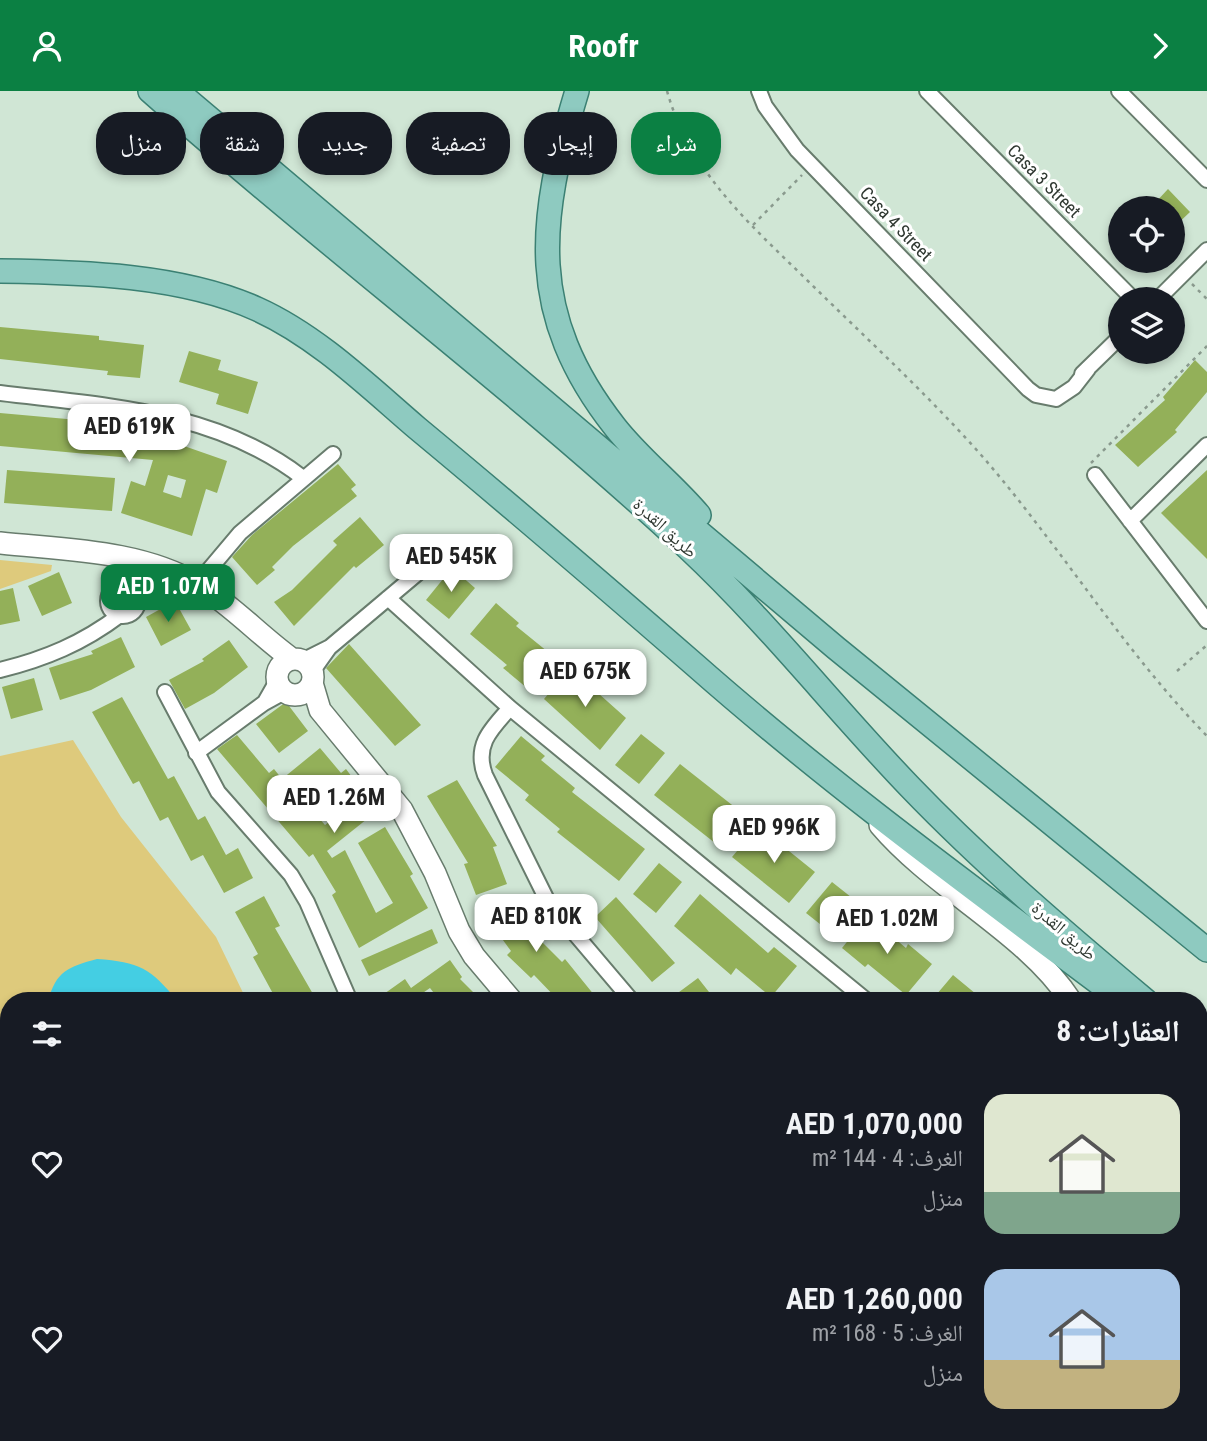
<!DOCTYPE html>
<html lang="ar">
<meta charset="utf-8">
<style>
:root{--surface:#171b24;--page:#20242c;--text:#f1f3f6;--muted:#9ea1a6;--accent:#0b8043}
body{margin:0;font-family:"Roboto Condensed","Noto Naskh Arabic",sans-serif;background:var(--page);color:var(--text);direction:rtl;height:100vh;display:flex;flex-direction:column;font-size:26px;white-space:nowrap}
*{box-sizing:border-box;margin:0}
p{font-size:23px;color:var(--muted)}
.icon{flex:none;width:38px;height:38px;fill:none;stroke:currentColor;stroke-width:2;stroke-linecap:round;stroke-linejoin:round}
.map{position:relative;flex:1;overflow:hidden;direction:ltr}
.details{position:absolute;left:0px;top:901px;width:1208px;height:450px;display:flex;flex-direction:column;background:var(--surface);border-radius:28px 28px 0 0;box-shadow:0 4px 10px #0003;direction:rtl}
.details>*{flex:none}
.hud{position:absolute;left:21px;top:21px;width:700px;height:63px;direction:rtl;display:flex;gap:14px}
.buttons{position:absolute;left:1108px;top:105px;display:grid;gap:14px}
.buttons a{display:grid;place-items:center;width:77px;height:77px;border-radius:50%;background:var(--surface);box-shadow:0 4px 10px #0003;font-size:35px}
.price{position:absolute;translate:-50% -60px;padding:0 16px;border-radius:14px;background:#fff;color:#222;font-size:23px;line-height:46px;filter:drop-shadow(0 2px 4px #0008)}
.price::after{content:'';position:absolute;left:50%;top:42px;width:21px;height:16px;margin-left:-10px;background:inherit;clip-path:polygon(0 0,100% 0,50% 100%)}
.price.on{background:var(--accent);color:#fff}
ul{padding:0;list-style:none}
li{display:flex;align-items:center;gap:21px;height:175px;padding:0 28px}
li span{display:grid;place-items:center;flex:none;width:196px;height:140px;border-radius:21px;color:#555}
li>.icon{margin-inline-start:auto}
span .icon{width:84px;height:84px;fill:#fffc;stroke-width:1}
li b{font-size:30px}
h2{display:flex;justify-content:space-between;align-items:center;height:84px;padding:0 28px;font-size:30px}
.pill{padding:0 24px;border-radius:28px;background:var(--surface);box-shadow:0 4px 10px #0003;font-size:24px;line-height:63px}
.pill.on{background:var(--accent);color:#fff}
header{display:flex;justify-content:space-between;align-items:center;height:91px;padding:0 28px;background:var(--accent);color:#fff;font-size:32px;font-weight:700}
.map>svg:first-child{display:block}
</style>
<header><svg class="icon" aria-label="forward" viewBox="0 0 24 24"><path d="M9 5l7 7-7 7"/></svg>Roofr<svg class="icon" aria-label="person" viewBox="0 0 24 24"><circle cx="12" cy="8" r="4"/><path d="M4 21q1-7 8-7t8 7"/></svg></header>
<div class="map">
<svg width="1207" height="1350" viewBox="0 0 1207 1350">
<rect width="100%" height="100%" fill="#d0e6d5"/>
<path fill="#deca7c" d="M0,469L52,474L51,480L0,498Z
M73,649L121,726L216,846L247,910H9V1041L0,1020V665Z
M9,1234V1342H238L228,1350H0V1235Z
M989,1342H1173L1179,1347L1177,1350H987Z"/>
<path fill="#44cee3" d="M97,868C139,871 151,877 177,910H48C56,880 68,876 97,868Z"/>
<path fill="#93b059" fill-rule="evenodd" d="M1168,98L1190,121L1172,138V117H1160L1155,112Z
M0,236L99,245V249L144,254L140,287L107,284L108,280L0,268Z
M189,260L221,269L218,279L258,291L248,323L216,313L219,303L179,291Z
M1195,269L1207,281V301L1175,339L1177,341L1138,376L1115,354L1165,309L1163,306Z
M0,322L145,335L144,341L227,370L217,402L206,398L192,445L121,422L131,390L145,395L153,369L0,355ZM168,384L186,389L181,407L163,401Z
M338,373L356,394L351,398L357,405L293,455L272,476L275,479L257,494L232,466L252,444Z
M7,379L115,387L112,420L4,412Z
M1207,379V468L1161,422Z
M360,426L384,454L356,477L354,475L294,535L274,511L292,499L337,454L333,450Z
M452,477L475,497L449,528L426,509Z
M59,481L72,512L42,525L28,495Z
M13,497L20,530L0,534V500Z
M175,510L191,539L161,555L146,526Z
M496,512L519,532L516,535L553,565L527,597L503,577L507,574L470,543Z
M121,546L135,576L91,599L60,609L49,577L93,563L91,560Z
M229,549L248,576L214,602L185,618L169,589L204,570L202,568Z
M349,553L421,634L395,655L326,577Z
M570,577L626,627L600,659L544,608Z
M34,587L43,619L11,628L2,596Z
M122,606L168,688L174,685L198,729L205,725L226,764L238,757L253,787L224,802L203,764L191,770L168,726L160,730L139,690L133,693L92,621Z
M286,611L308,640L279,662L256,633Z
M641,643L665,662L639,693L615,674Z
M237,644L269,682L274,678L282,688L320,657L341,682L346,678L377,720L327,760L332,767L345,759L376,822L393,812L358,752L385,736L413,783L410,785L428,817L359,857L332,804L336,801L313,763L309,766L217,658ZM314,690L340,722L325,734L298,703Z
M521,645L545,665L541,669L575,697L572,701L645,758L619,790L557,741L560,738L525,709L529,704L495,676Z
M680,673L741,721L715,752L654,704Z
M457,689L497,755L493,756L507,793L476,804L464,773L468,772L427,705Z
M758,735L815,781L789,812L732,766Z
M659,772L682,791L656,822L633,803Z
M832,791L856,810L830,841L806,822Z
M700,803L768,862L774,856L797,875L771,906L736,877L731,884L674,835Z
M512,804L531,831L526,835L562,871L565,868L599,910H559L534,884L531,887L507,864L511,860L484,823Z
M264,805L280,835L275,837L317,910H277L253,866L258,863L235,821Z
M616,806L675,872L652,891L595,826Z
M868,825L906,857L908,853L932,873L906,904L868,873L865,876L842,857Z
M432,838L438,852L369,885L361,869Z
M450,869L462,886L460,888L482,910H440L430,897L411,910H374L405,888L411,897Z
M953,884L976,903L971,910H931Z
M698,887L709,901L696,910H667Z"/>
<g fill="none" stroke-linecap="round" stroke-linejoin="round">
<defs>
<path id="street" d="M759,0L765,15L797,59L1028,298L1036,304L1056,308L1074,296L1088,278
M927,0L1133,208
M1119,0L1207,89
M1158,208L1207,159
M1082,283L1120,246
M0,302C106,315 215,319 303,387
M1095,384L1207,530
M1130,430L1207,354
M197,493L240,442L333,363
M108 510a15 15 0 1 1 30 0a15 15 0 1 1-30 0Z
M388,507L510,617L867,910
M302,570L330,556L438,465
M0,579C45,568 83,552 120,524
M312,581L329,557
M165,601L218,701L291,784L307,811L350,910
M265,611L277,590
M510,617C491,638 474,654 485,684L548,811L632,910
M196,662L264,612L284,601
M0,1180L9,1181
M1199,1215L1207,1205
M1199,1233V1246
M1199,1277L1207,1283
M824,1342L830,1350
M793,1350L799,1342"/>
<path id="secondary" d="M0,452C65,459 141,459 199,494C233,515 260,545 292,568
M277 586a18 18 0 1 1 36 0a18 18 0 1 1-36 0Z
M312,592L320,619L402,719L435,782L459,840L474,865L512,910
M880,734C934,798 1027,842 1071,910
M1199,1069L1207,1066
M690,1342L708,1350
M611,1350L614,1342
M940,1350L951,1342
M987,1350L989,1342"/>
<path id="primary" d="M150,0C326,156 516,297 688,457C768,532 835,618 910,696C984,773 1065,842 1146,910
M177,0L836,557L1207,859
M577,0C538,129 526,223 615,336C640,368 673,393 699,424
M0,180C82,181 182,184 257,218C317,245 368,295 417,337C511,415 603,494 695,574C831,694 978,801 1123,910
M1199,952L1207,958"/>
</defs>
<use href="#street" stroke="#687c6d" stroke-width="18"/>
<use href="#secondary" stroke="#687c6d" stroke-width="24"/>
<use href="#primary" stroke="#3b8073" stroke-width="26"/>
<path stroke="#8a9a8e" stroke-width="2.5" stroke-dasharray="3.5 5" stroke-linecap="butt" d="M667,0C690,82 752,135 810,192C868,249 928,304 982,365C1061,456 1123,559 1207,645
M753,134L802,84
M1192,193L1207,208
M1091,372L1207,255
M1177,580L1207,554
M0,1256L9,1255
M1199,1336L1207,1325
M1039,1342L1046,1350
M1167,1342L1179,1350
M841,1343L890,1350
M228,1350L238,1342
M755,1350L756,1342
M911,1350L923,1347
M1009,1350L1011,1342
M1136,1350L1140,1342
M1188,1350L1194,1342"/>
<use href="#street" stroke="#fff" stroke-width="14"/>
<use href="#secondary" stroke="#fff" stroke-width="21"/>
<use href="#primary" stroke="#8ecac0" stroke-width="23"/>
</g>
<g text-anchor="middle" stroke-width="6" stroke-linejoin="round" paint-order="stroke">
<g font-size="18" fill="#2f3831" stroke="#fff">
<text transform="translate(1044 90) rotate(45)" y="6">Casa 3 Street</text>
<text transform="translate(896 133) rotate(46)" y="6">Casa 4 Street</text>
<text transform="translate(665 437) rotate(42)" y="6">طريق القدرة</text>
<text transform="translate(1064 840) rotate(41)" y="6">طريق القدرة</text>
</g>
</g>
</svg>
<div class="buttons">
<a><svg class="icon" aria-label="locate" viewBox="0 0 24 24"><circle cx="12" cy="12" r="6"/><path d="M12 2v4M12 18v4M2 12h4M18 12h4"/></svg></a>
<a><svg class="icon" aria-label="layers" viewBox="0 0 24 24"><path d="M12 4l9 5-9 5-9-5zM3 14l9 5 9-5"/></svg></a>
</div>
<b class="price" style="left:129px;top:373px">AED 619K</b>
<b class="price" style="left:451px;top:503px">AED 545K</b>
<b class="price on" style="left:168px;top:533px">AED 1.07M</b>
<b class="price" style="left:585px;top:618px">AED 675K</b>
<b class="price" style="left:334px;top:744px">AED 1.26M</b>
<b class="price" style="left:774px;top:774px">AED 996K</b>
<b class="price" style="left:536px;top:863px">AED 810K</b>
<b class="price" style="left:887px;top:865px">AED 1.02M</b>
<div class="hud">
<a class="pill on">شراء</a>
<a class="pill">إيجار</a>
<a class="pill">تصفية</a>
<a class="pill">جديد</a>
<a class="pill">شقة</a>
<a class="pill">منزل</a>
</div>
<section class="details">
<h2>العقارات: 8<svg class="icon" aria-label="filters" viewBox="0 0 24 24"><path d="M4 7h16M4 17h16"/><circle cx="9" cy="7" r="2"/><circle cx="15" cy="17" r="2"/></svg></h2>
<ul>
<li><span style="background:linear-gradient(#dfe7d0 70%,#7fa58c 0)"><svg class="icon" aria-label="home" viewBox="0 0 24 24"><path d="M3 11l9-7 9 7M6 9v11h12V9"/></svg></span><div><b>AED 1,070,000</b><p>الغرف: 4 · 144 m²</p><p>منزل</p></div><svg class="icon" aria-label="heart" viewBox="0 0 24 24"><path d="M12 20l-8-8c-3-5 5-10 8-4 3-6 11-1 8 4z"/></svg></li>
<li><span style="background:linear-gradient(#a9c7e8 65%,#c2b280 0)"><svg class="icon" aria-label="home" viewBox="0 0 24 24"><path d="M3 11l9-7 9 7M6 9v11h12V9"/></svg></span><div><b>AED 1,260,000</b><p>الغرف: 5 · 168 m²</p><p>منزل</p></div><svg class="icon" aria-label="heart" viewBox="0 0 24 24"><path d="M12 20l-8-8c-3-5 5-10 8-4 3-6 11-1 8 4z"/></svg></li>
</ul>
</section>
</div>
